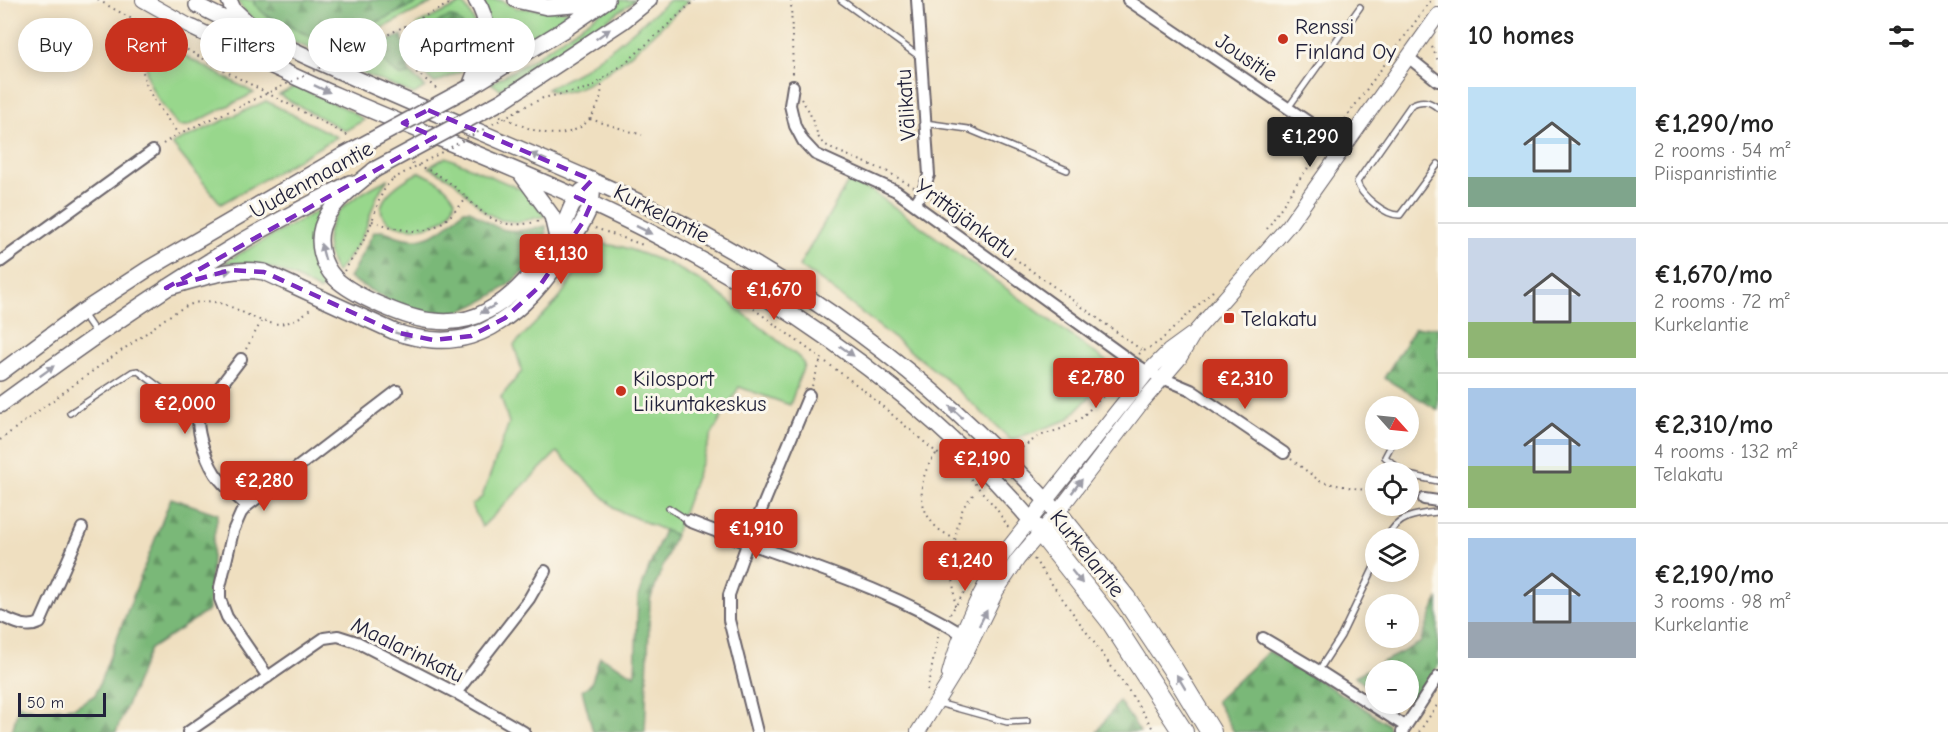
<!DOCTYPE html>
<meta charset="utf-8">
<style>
:root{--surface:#fff;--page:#f2f2f2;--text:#222;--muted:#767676;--line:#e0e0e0;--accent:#c8321e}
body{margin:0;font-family:"Comic Neue",sans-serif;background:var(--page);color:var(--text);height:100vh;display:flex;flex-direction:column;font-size:22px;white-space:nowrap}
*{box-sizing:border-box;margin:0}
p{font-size:20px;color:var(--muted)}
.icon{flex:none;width:33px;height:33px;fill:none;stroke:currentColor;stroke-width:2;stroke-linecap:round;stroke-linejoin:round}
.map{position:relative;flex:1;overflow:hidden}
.sheet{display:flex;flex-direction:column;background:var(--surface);width:510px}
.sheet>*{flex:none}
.top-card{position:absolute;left:18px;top:18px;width:570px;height:54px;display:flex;gap:12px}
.needle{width:39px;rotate:117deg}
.buttons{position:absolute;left:1365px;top:396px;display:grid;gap:12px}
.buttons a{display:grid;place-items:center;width:54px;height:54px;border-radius:50%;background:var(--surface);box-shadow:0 3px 15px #0003;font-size:30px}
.scale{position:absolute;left:18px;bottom:15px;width:88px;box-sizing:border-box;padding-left:6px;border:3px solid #22223b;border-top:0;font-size:16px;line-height:21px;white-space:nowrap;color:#22223b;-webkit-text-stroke:4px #fbf7ec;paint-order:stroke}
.price{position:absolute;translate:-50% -51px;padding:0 14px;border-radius:6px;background:var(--accent);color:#fff;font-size:20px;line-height:39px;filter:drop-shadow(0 2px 3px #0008)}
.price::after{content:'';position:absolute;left:50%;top:36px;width:18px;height:14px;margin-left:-9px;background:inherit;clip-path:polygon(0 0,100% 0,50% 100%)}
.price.active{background:#222;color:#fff}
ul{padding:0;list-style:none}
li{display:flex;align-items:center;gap:18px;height:150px;padding:0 30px}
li+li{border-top:2px solid var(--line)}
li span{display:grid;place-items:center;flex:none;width:168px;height:120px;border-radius:0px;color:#555}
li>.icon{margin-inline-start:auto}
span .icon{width:72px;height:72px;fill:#fffc;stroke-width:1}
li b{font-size:26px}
h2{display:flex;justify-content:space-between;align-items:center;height:72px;padding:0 30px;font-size:26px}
.chip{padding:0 21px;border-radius:27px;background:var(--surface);box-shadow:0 3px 15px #0003;font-size:21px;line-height:54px}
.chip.active{background:var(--accent);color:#fff}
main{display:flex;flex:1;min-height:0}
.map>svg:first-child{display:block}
</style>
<main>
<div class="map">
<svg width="1438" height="732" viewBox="0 0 1438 732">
<defs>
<pattern id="forest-firs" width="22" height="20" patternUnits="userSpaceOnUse" patternTransform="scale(1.5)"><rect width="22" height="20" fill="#7ab878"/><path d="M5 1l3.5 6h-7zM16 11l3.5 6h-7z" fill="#649564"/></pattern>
</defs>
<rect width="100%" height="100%" fill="#fbf7ec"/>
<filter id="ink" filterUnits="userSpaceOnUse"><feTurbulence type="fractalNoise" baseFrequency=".0167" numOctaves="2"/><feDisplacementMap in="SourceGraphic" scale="12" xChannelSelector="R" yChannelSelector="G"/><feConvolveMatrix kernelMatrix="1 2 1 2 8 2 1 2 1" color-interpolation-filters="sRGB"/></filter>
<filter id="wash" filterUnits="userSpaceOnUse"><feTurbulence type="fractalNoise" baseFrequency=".008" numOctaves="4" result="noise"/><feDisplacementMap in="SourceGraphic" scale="24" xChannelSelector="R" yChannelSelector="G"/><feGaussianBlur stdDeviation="1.35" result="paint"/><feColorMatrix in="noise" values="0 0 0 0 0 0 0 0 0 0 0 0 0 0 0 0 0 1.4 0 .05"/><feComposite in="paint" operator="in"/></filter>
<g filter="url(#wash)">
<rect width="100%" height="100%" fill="#efdfc0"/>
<path fill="#98d78c" stroke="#5d7c64" stroke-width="1.5" d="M237,0H254V4L329,45L423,0H438L326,56C296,42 253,31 237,0Z
M481,0H500L517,8L575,11L481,69Z
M618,0H635L547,62L500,89L491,83L527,63Z
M670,0H689C665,23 583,109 547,89L581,71L616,45Z
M463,3C467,10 473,16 475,24C481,39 475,62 461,71C453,76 444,79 435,83C418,72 402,43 418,24Z
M155,42L161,43L254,93L188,126H178C165,108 142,84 147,60C148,54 153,48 155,42Z
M378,45L379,53L401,76L411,74L425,87L414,94L341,65Z
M296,86L349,110L364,120L345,131L279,95Z
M266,101L337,137L221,204L172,144Z
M446,157L525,191L546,216L517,222L501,220L486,213L454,181L429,167Z
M419,172C434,178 447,185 455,200C446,252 320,225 419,172Z
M388,179C375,194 372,212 365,230C357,246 348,260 336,273C333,266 329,258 328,250C321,213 360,193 388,179Z
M848,182L872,191L1117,369L1067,420L1011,440L947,380L824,283L799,266Z
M326,206L315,255L326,284L319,291C286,270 262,262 223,263Z
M596,243L623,247L668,263L708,285L801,359L804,365L790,405L739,387L711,436L675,535L617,510L557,452L482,527L472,505L482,497L509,423L501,397L522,371L514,345L558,300Z"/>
<path fill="url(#forest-firs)" stroke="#4e6d5a" stroke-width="1.5" d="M254,0H423L329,45L267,16L254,4Z
M452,17C480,29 455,53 444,70C414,81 428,28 442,20C443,19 451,17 452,17Z
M402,35L409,71L411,74L401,76C389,69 379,60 378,45Z
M464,210H470C501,234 509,234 546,226C546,233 546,241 542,248C528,278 462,322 428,315C399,309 374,292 349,278L374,232C382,229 389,233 397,236C425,246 445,229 464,210Z
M1438,327V410L1384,378L1415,328Z
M171,498L218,514L213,541L209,610L150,649L116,732H12L19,705L37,710L75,707L95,695Z
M664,530L675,535L650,600L645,732H593L582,690L591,684L600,657L635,675L638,596Z
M1438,598V666L1413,700L1409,703L1408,670H1376L1375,694L1355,676L1420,643Z
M1269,651L1358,704L1388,725L1390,732H1234L1216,701Z
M1119,701L1140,732H1097Z"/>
</g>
<g filter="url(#ink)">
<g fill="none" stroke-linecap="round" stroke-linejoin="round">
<defs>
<path id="service" d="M841,0L920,57
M1288,108L1360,7
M1438,108C1429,101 1422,99 1411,105L1357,182C1361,196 1386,216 1400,215L1438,164
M925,123L968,129L1067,170
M83,314L96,333
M70,413L132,372L138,371L189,409L199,414
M1394,440L1385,457L1403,472
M1408,475L1438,481
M669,508L689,521
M1387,538C1397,516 1416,514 1438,512
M1319,670L1341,636L1376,563
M938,703L1007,722L1027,721"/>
<path id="minor" d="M1128,0L1344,146
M1408,57L1438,81
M793,86L790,105L795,126L803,141L815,154L896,191L1132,362L1148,372L1191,390L1284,453
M915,203L922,193L929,175L917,0
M0,262L153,151
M241,359L199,414C195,430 208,467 220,480C228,490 238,498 247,506
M1424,499L1438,501
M689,521C782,558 881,583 967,637
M0,616C13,621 26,630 40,623L82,528
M1263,638L1319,671L1405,726
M268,677L227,617L220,599V587L233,531L241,513L247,506L397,391
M456,693L529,599L545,571
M188,732L324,638L338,636L357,642L456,693L524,732
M757,732L729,620V595L747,544L809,395
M1402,732L1438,677"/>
<path id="tertiary" d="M143,0L193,28
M949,674C960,631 981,589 1005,552L1148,372L1169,351L1191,335
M918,732L963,659L997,590L1018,559L1057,513L1143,401L1179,359L1195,332L1289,225L1438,15"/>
<path id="secondary" d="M229,0L233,9L251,26
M516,0L547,7L601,3
M197,5C224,20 252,31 280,44C382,92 487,134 591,180C745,248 881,335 1000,454C1020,473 1039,492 1057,513
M193,28C241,51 289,75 338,96C458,148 584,193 698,258C827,329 945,418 1040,531
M470,87L565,29L607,0
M470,87C481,55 497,32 476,0
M502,101L623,21L649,0
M374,170C356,186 330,202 322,227C317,243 322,265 335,278C352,295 409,320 434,321C452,323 471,320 487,311C518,295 544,261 561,231C568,218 571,202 582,191
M522,175L552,216L557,238
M166,288C199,279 230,266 264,272L395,332C420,340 445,344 471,336C518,321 554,273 577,232C582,223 589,213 591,203C593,196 592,188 592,180
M0,373L82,312L148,269L344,155
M0,405C74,351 148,298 226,251C266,226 309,205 350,183"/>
<path id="motorway" d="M1057,513L1126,599L1172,668L1211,732
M1040,531L1111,621L1183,732"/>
</defs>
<use href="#service" stroke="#6a646a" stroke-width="8"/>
<use href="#minor" stroke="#6a646a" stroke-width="14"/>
<use href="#tertiary" stroke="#6a646a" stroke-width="16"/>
<use href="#secondary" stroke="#6a646a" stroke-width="18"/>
<use href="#motorway" stroke="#6a646a" stroke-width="22"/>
<path stroke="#6a646a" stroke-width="2" stroke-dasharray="1.5 4.5" stroke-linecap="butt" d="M98,0L227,72L349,136
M791,0L793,75
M405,26L414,70L437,89
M154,32C150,42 145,52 143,63C140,88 165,114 178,134
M367,45L457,0
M1432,47L1438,61
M801,99L809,111L820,141L832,149L886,171L914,187
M520,109L543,98L590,88L628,61L695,0
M500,116C513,121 527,129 541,132C578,141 603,116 602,80
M590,119L642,135
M1338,129L1431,0
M163,144L178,134L243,105
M412,163C420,167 430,170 438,175C478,198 483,236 539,221
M931,198L1143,351
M372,221C418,236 433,238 466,199
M595,228L643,245
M1267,229L1301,177L1326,145
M344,271C355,255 366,239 372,221C378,205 380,191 393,179
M739,298L861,388L937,453L969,477L996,508L1008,527
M246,349L261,322
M1139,354L1159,342L1214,290
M812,386L821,359
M0,440C46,405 93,370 141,337C157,325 175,309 195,303C238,291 266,350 310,309
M1017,451L1039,436L1061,429L1080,419L1114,385L1126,370
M936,454C919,475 915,505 936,527C941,532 950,536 956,540
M1291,459L1321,482L1376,492
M1034,559L1131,694L1155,732
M955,606C952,579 952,537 962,511C964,504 971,498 975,492
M950,614L973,579
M927,691L939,632
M1419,732L1438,704"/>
<use href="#service" stroke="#fff" stroke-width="5"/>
<use href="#minor" stroke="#fff" stroke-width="10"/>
<use href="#tertiary" stroke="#fff" stroke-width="14"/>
<use href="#secondary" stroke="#fff" stroke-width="15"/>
<use href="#motorway" stroke="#fff" stroke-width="20"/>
<defs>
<path id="secondary-bridge" d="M344,155L470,87
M374,170L502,101"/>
</defs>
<use href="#secondary-bridge" stroke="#6a646a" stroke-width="18" stroke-linecap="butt"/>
<path stroke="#6a646a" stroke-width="2" stroke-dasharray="1.5 4.5" stroke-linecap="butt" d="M243,105L367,45
M393,179L520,109"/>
<use href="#secondary-bridge" stroke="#fff" stroke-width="15"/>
</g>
<defs><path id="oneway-solid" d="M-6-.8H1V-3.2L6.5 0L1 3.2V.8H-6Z" transform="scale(1.5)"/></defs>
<g fill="#9c9ca7">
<use href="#oneway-solid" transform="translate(603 34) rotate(-35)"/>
<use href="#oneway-solid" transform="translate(322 89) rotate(25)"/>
<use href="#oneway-solid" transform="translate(539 157) rotate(-157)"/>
<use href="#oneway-solid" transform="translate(644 230) rotate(27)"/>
<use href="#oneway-solid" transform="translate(323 252) rotate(-105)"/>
<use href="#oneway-solid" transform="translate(223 272) rotate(-13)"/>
<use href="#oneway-solid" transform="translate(488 309) rotate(151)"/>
<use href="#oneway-solid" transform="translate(403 335) rotate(17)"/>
<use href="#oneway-solid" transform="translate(847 351) rotate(36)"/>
<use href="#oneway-solid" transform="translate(47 371) rotate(-36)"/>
<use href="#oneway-solid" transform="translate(956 412) rotate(-138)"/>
<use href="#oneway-solid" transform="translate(1077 486) rotate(-53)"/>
<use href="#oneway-solid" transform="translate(1077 577) rotate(51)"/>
<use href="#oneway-solid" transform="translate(983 618) rotate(-63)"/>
<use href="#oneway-solid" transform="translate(1181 682) rotate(-121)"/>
</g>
</g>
<path fill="none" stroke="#7b2cbf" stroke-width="4.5" stroke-dasharray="12 8" stroke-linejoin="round" d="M428,110L592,180L576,197L591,204L583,222L539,287L505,318L471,336L433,340L395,332L264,272L230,270L166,288L435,137L403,123Z"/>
<g fill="#c8321e" stroke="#fbf7ec" stroke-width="2">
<circle cx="1283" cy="39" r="6"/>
<rect x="1223" y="312" width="12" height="12" rx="3"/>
<circle cx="621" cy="391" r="6"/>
</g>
<g text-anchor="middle" stroke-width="6" stroke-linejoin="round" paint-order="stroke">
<g font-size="22" fill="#22223b" stroke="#fbf7ec" text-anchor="start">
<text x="1295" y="34">Renssi<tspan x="1295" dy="25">Finland Oy</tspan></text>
<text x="1241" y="326">Telakatu</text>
<text x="633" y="386">Kilosport<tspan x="633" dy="25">Liikuntakeskus</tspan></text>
</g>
<g font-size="22" fill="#22223b" stroke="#fbf7ec">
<text transform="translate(1247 57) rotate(34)" y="8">Jousitie</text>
<text transform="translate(905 105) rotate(-94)" y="8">Välikatu</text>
<text transform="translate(311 179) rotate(-29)" y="8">Uudenmaantie</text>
<text transform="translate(662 213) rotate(27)" y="8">Kurkelantie</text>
<text transform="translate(966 218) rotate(36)" y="8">Yrittäjänkatu</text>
<text transform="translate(1088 553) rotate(51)" y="8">Kurkelantie</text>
<text transform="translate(408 649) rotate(26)" y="8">Maalarinkatu</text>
</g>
</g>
</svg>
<div class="buttons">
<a><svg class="needle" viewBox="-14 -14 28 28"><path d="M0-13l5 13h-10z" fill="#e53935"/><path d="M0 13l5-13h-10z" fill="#767676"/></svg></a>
<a><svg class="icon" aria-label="locate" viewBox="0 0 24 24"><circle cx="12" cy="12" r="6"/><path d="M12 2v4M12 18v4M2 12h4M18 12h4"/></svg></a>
<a><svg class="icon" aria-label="layers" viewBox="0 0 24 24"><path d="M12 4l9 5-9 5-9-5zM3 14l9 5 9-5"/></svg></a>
<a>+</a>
<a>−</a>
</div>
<div class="scale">50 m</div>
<b class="price active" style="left:1310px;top:168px">€1,290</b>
<b class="price" style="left:561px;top:285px">€1,130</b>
<b class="price" style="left:774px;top:321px">€1,670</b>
<b class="price" style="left:1096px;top:409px">€2,780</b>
<b class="price" style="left:1245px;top:410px">€2,310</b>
<b class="price" style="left:185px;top:435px">€2,000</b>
<b class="price" style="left:982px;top:490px">€2,190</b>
<b class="price" style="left:264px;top:512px">€2,280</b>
<b class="price" style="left:756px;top:560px">€1,910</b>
<b class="price" style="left:965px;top:592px">€1,240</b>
<div class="top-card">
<a class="chip">Buy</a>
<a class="chip active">Rent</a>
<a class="chip">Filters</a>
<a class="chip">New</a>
<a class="chip">Apartment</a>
</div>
</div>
<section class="sheet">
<h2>10 homes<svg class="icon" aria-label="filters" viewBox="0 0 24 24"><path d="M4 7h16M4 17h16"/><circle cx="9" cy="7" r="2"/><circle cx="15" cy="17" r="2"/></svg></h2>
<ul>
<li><span style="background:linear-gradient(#bfe0f5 75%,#7fa58c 0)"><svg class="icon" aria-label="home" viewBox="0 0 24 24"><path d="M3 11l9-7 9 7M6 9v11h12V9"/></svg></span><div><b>€1,290/mo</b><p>2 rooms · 54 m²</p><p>Piispanristintie</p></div></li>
<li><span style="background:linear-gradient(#c9d6e8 70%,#8fb573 0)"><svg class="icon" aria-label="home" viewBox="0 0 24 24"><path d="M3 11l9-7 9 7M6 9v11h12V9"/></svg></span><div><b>€1,670/mo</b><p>2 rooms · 72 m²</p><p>Kurkelantie</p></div></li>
<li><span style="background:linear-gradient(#a9c7e8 65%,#8fb573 0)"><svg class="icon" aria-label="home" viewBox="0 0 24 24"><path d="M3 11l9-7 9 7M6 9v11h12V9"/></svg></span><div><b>€2,310/mo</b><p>4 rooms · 132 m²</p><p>Telakatu</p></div></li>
<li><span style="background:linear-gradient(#a9c7e8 70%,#9aa5b1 0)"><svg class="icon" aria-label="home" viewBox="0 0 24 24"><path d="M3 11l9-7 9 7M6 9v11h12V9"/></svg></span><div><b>€2,190/mo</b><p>3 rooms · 98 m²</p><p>Kurkelantie</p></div></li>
</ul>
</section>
</main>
